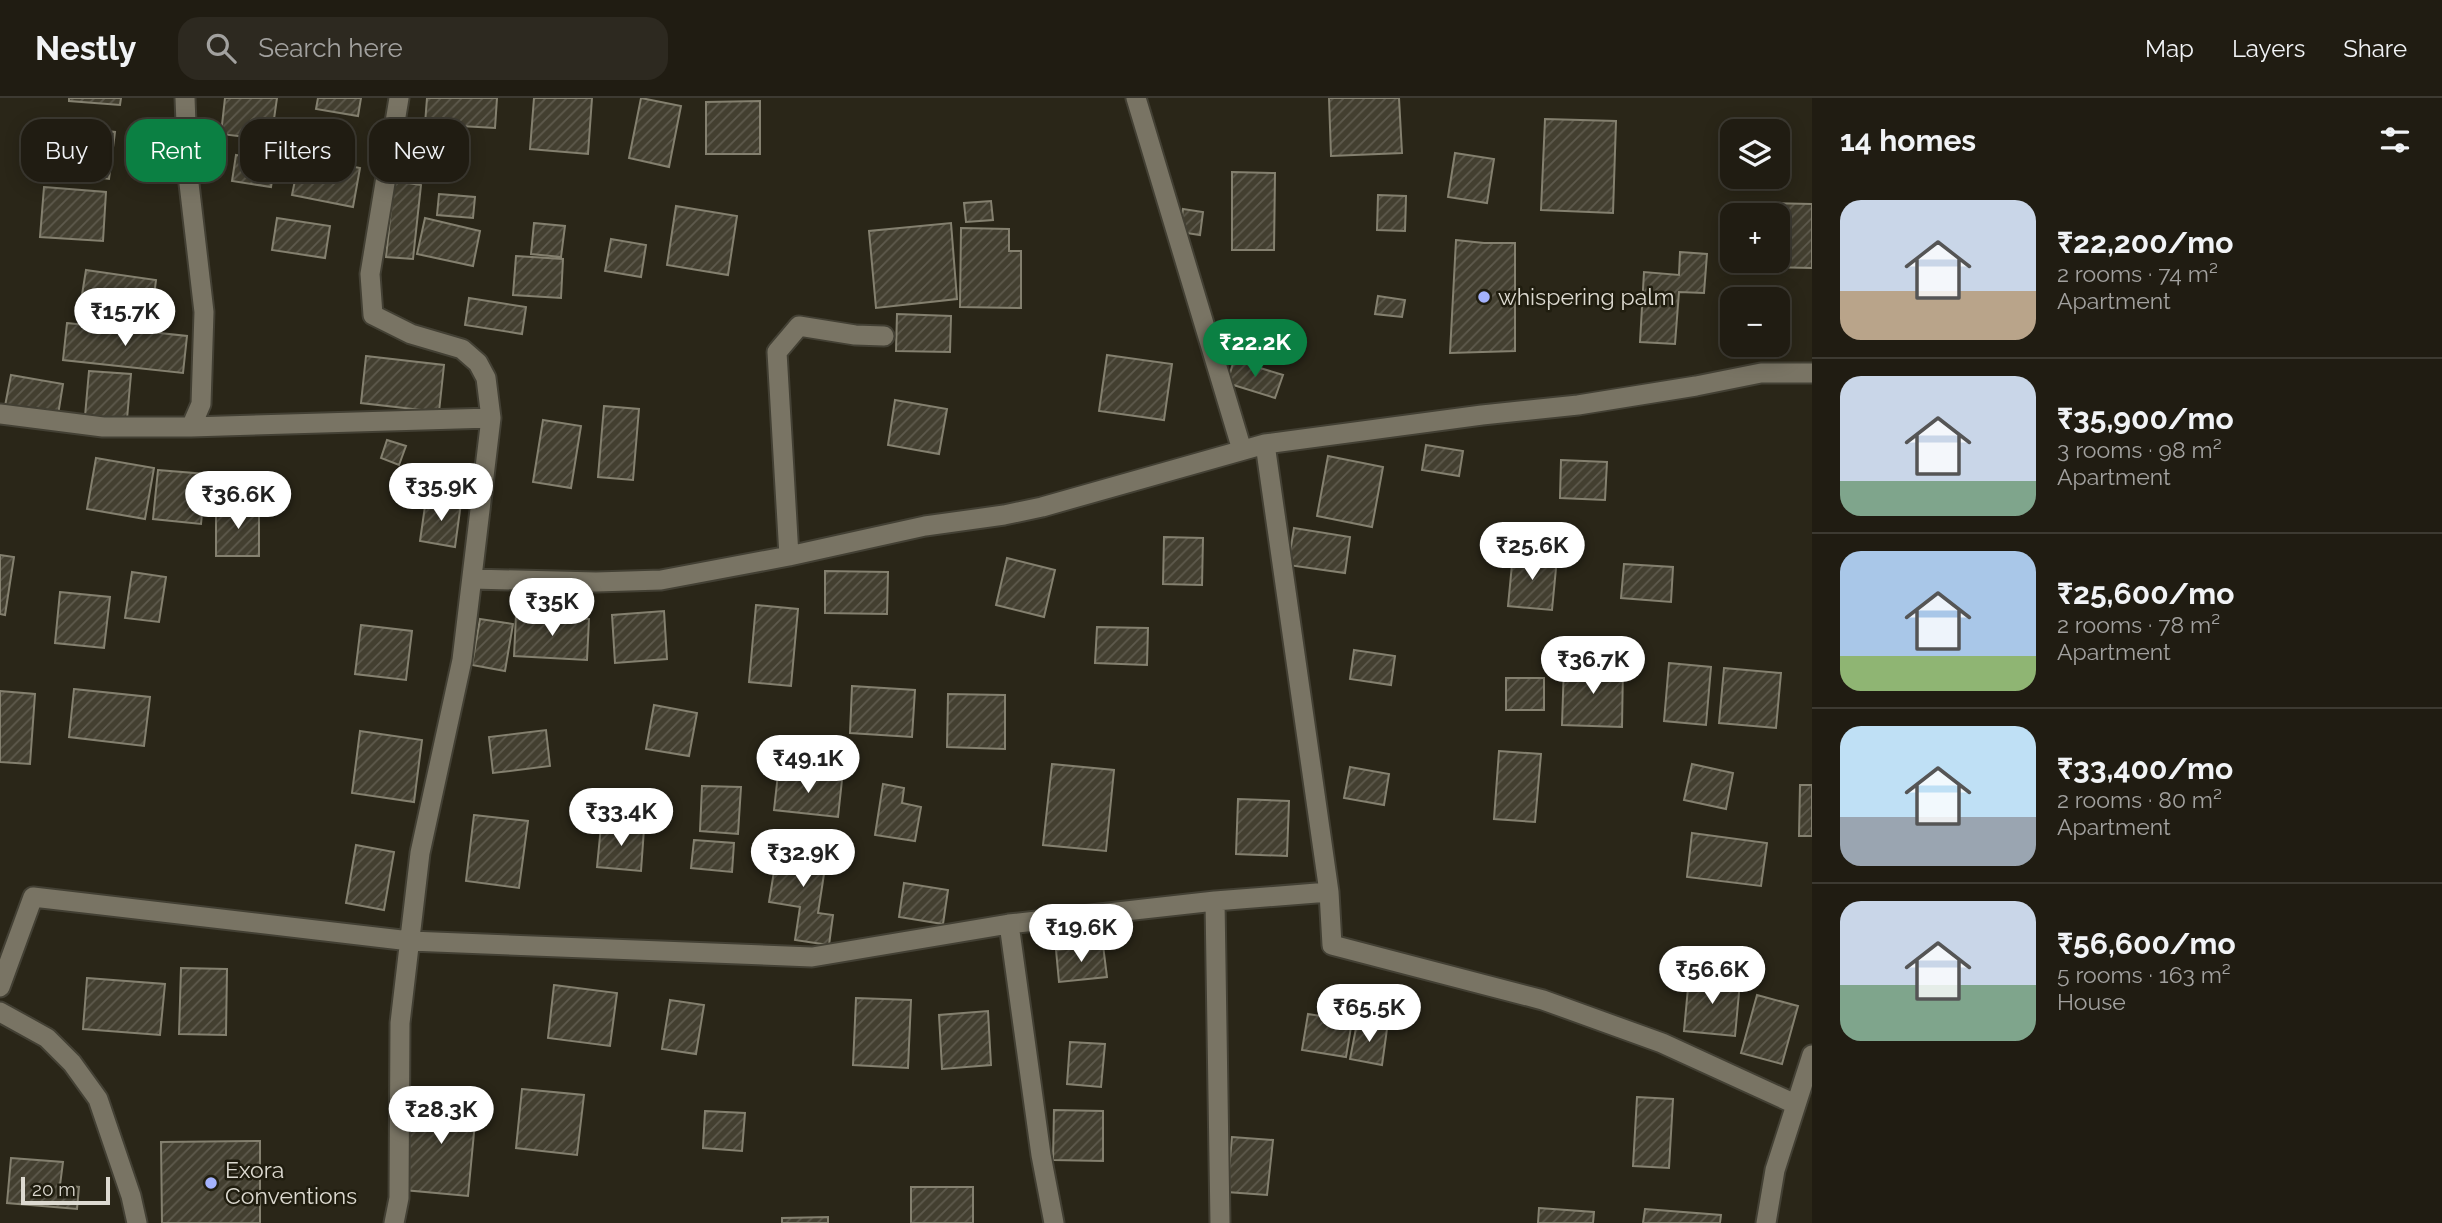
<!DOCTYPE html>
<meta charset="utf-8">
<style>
:root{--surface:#201c12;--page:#2d2920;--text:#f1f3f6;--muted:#a2a19f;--line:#3d3a32;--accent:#0b8043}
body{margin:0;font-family:Raleway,sans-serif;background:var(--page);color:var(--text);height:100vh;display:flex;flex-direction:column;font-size:26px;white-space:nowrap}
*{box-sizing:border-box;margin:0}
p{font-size:23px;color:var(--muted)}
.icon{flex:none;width:38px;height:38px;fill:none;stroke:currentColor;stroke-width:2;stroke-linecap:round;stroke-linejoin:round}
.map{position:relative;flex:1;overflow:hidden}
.sheet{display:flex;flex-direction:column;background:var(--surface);width:630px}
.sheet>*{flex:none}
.top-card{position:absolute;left:21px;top:21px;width:665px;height:63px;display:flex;gap:14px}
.tools{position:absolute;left:1720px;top:21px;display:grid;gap:14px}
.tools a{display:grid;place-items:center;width:70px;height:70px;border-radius:14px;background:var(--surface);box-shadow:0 4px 18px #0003,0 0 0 2px var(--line);font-size:35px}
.scale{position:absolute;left:21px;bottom:18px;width:89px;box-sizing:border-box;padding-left:7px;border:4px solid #dddad1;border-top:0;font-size:19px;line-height:24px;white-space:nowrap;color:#dddad1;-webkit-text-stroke:5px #201d0f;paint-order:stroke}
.price{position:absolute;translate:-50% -60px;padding:0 16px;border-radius:24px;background:#fff;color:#222;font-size:23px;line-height:46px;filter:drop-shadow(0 2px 4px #0008)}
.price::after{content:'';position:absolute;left:50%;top:42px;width:21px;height:16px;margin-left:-10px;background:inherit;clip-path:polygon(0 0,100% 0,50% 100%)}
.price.active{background:var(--accent);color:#fff}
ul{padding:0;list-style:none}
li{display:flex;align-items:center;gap:21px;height:175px;padding:0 28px}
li+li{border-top:2px solid var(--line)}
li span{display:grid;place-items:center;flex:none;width:196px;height:140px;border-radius:21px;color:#555}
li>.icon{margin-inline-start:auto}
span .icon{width:84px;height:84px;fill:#fffc;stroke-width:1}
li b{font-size:30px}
h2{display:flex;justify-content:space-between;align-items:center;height:84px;padding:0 28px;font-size:30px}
.pill{padding:0 24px;border-radius:21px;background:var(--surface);box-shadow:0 4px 18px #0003,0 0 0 2px var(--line);font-size:24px;line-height:63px}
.pill.active{background:var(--accent);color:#fff}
header{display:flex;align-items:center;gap:42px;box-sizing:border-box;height:98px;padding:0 35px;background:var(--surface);border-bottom:2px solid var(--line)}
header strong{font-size:33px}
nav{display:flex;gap:38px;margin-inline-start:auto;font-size:24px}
.search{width:490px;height:63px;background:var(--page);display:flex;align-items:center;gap:18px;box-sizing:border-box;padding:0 24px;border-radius:21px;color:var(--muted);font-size:26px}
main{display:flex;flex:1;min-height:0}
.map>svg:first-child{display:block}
</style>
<header>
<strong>Nestly</strong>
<div class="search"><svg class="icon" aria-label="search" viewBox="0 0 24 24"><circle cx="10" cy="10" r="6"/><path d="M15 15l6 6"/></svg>Search here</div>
<nav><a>Map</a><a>Layers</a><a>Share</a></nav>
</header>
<main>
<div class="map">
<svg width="1812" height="1125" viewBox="0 0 1812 1125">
<defs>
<pattern id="building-hatch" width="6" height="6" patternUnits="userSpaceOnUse" patternTransform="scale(1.75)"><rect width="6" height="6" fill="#433f30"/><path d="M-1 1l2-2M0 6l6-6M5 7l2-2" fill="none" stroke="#5e5a4d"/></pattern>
</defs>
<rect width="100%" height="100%" fill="#2a2618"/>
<path fill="url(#building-hatch)" stroke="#84806f" stroke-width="2" d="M69,0H121L120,7L69,3Z
M225,0H277L271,42L221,36Z
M318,0H361L358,18L316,11Z
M427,0H497L495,30L425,26Z
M534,0H592L588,56L530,51Z
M641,0L681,8L669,69L629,60Z
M1329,0H1399L1402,55L1331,58Z
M760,3V56H706V4Z
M1545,21L1616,23L1613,115L1541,112Z
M60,28L115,34L109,81L55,74Z
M1455,55L1494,61L1487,105L1448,99Z
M236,57L275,63L271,89L232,83Z
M300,58L360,70L353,109L292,97Z
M1232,74L1275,75L1274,152H1232Z
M394,83L421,87L413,161L386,159Z
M44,89L106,94L103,143L40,139Z
M439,96L475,99L473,120L437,117Z
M1378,97L1406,98L1405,133L1377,132Z
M991,103L993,122L966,124L964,105Z
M1770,105L1812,106V170L1768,169V163H1778V117H1770Z
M676,108L737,118L728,177L667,167Z
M1183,111L1203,114L1200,137L1180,134Z
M277,120L330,128L325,160L272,152Z
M425,120L480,133L473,168L417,156Z
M534,125L565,128L561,159L531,156Z
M951,125L957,201L876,210L869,133Z
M961,130L1009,131V153H1021V210L960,209Z
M611,141L646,147L641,179L605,173Z
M1456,142L1484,145H1515V253L1450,255Z
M1680,154L1707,156L1704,195L1679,194L1675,246L1640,244L1644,174L1679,177Z
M516,158L563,161L561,200L513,197Z
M86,172L156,182L152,214L81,203Z
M1378,198L1405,202L1402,219L1375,216Z
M469,200L526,209L522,236L465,227Z
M897,216L951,218L950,254L896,253Z
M67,225L187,238L183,275L63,262Z
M1107,257L1172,266L1164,322L1099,313Z
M366,258L444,267L439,314L361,305Z
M1234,262L1283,277L1275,300L1227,285Z
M89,273L131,276L127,321L85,318Z
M11,277L63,286L58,317L5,308Z
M895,302L947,311L939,356L888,347Z
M604,308L639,311L633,382L598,379Z
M543,322L581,328L571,390L533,384Z
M387,342L406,348L399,367L381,360Z
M1426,347L1463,353L1459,378L1422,372Z
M1328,358L1383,369L1372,429L1317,418Z
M96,360L154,370L145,421L87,411Z
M1561,362L1607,364L1605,402L1560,400Z
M158,372L206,376L201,426L153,421Z
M426,401L461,405L455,449L420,443Z
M216,407H259V458H216Z
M1294,430L1350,439L1345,475L1288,467Z
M1164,439L1203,440L1202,487L1163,486Z
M1513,456L1557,460L1552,512L1508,508Z
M0,457L14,459L5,517L0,516Z
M1007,460L1055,472L1044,519L996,507Z
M1624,466L1673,469L1671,504L1621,500Z
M825,473L888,474L887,516L825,515Z
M132,474L166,479L159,524L125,520Z
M60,494L110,499L104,550L55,545Z
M756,507L798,511L791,588L749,584Z
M664,513L667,561L615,565L612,517Z
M516,517L589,521L587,562L514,558Z
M480,521L513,526L505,573L472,567Z
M361,527L412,533L406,582L355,576Z
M1097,529L1148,530L1147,567L1095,565Z
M1354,552L1395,558L1391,587L1350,581Z
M1669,565L1711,569L1706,627L1664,623Z
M1564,567L1623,569L1622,629L1562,627Z
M1724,570L1781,575L1776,630L1719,625Z
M1506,580H1544V612H1506Z
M852,588L915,592L912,639L850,635Z
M74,591L150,599L144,648L69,639Z
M0,593L35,596L30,666L0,664Z
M948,596L1005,597V651L947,649Z
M654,607L697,615L689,658L646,651Z
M546,632L550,668L493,675L489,639Z
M360,633L422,642L414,704L352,695Z
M1499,653L1541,656L1535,724L1494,721Z
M1052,666L1114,672L1106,753L1043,747Z
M1692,666L1733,675L1726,711L1684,702Z
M1350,669L1389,676L1384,707L1344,700Z
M778,676L842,682L838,719L774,712Z
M883,686L904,690L902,705L921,709L915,743L875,737Z
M1800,687H1812V738H1799Z
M702,688L741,689L738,736L700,733Z
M1238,701L1289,703L1287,758L1236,756Z
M474,717L528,723L519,790L466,783Z
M601,728L644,731L641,773L597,769Z
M1692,735L1767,745L1761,788L1687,779Z
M694,742L734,745L732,774L691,770Z
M779,743L828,750L818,815L833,817L829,847L795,842L800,809L769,804Z
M356,747L394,754L384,812L346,805Z
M904,785L948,792L943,826L899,819Z
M1103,847L1107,879L1059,884L1056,852Z
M181,870L227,871L226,937L179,936Z
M1689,879L1740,884L1735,938L1684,933Z
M87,880L165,886L160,937L83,931Z
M554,887L617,895L610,948L548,940Z
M1757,897L1798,908L1782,966L1741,955Z
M856,900L911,902L908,970L853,967Z
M670,902L704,907L696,956L662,951Z
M988,913L991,967L942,971L939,917Z
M1308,916L1352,923L1346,959L1302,952Z
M1357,925L1387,931L1382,967L1350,961Z
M1070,944L1105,946L1101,989L1067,986Z
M522,991L584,997L577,1057L516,1050Z
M413,997L477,1003L468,1098L404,1092Z
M1637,999L1673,1001L1669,1070L1633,1068Z
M1054,1012L1103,1013V1063L1053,1062Z
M705,1013L745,1015L742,1053L703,1050Z
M1232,1039L1273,1042L1267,1097L1227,1094Z
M260,1043V1125H162L161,1044Z
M11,1060L63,1064L60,1087L79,1089L77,1111L7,1105Z
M911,1089H973V1125H911Z
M1539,1110L1594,1114L1593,1125H1538Z
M1645,1111L1721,1117L1720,1125H1643Z
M828,1119V1125H782V1120Z"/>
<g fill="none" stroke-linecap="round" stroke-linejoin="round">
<defs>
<path id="minor" d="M1136,0L1242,352
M0,316L103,329H191L201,306L204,214L188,77L185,0
M191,329L491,320
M1265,346L1329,794L1332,847L1543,902L1662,945L1795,1006
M789,458L777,254L799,228L855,237L884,238
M472,481L596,484L661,482L789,458L925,428L1004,417L1042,409L1265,346L1482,317L1578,307L1696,288L1761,275H1812
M1215,803L1329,794
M1009,826L1041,1057L1054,1125
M0,889L33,799L410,843L812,859L1009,826L1215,803L1220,1125
M0,914L47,940L72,965L98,1001L131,1098L137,1125
M394,1125L399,1100L400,925L420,755L462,562L491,320L486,280L478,265L462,251L411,236L373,217L370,176L399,0
M1766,1125L1775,1072L1812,957"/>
</defs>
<use href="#minor" stroke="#434034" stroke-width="23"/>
<use href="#minor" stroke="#797464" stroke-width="19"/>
</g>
<g fill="#a4b2fc" stroke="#201d0f" stroke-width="2.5">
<circle cx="1484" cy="199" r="7"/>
<circle cx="211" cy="1085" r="7"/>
</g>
<g text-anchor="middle" stroke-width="5" stroke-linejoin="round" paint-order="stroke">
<g font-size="23" fill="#dddad1" stroke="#201d0f" text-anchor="start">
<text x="1498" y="207">whispering palm</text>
<text x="225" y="1080">Exora<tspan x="225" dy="26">Conventions</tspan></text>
</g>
</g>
</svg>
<div class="tools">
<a><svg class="icon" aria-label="layers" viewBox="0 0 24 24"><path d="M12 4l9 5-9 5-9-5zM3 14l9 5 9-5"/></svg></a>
<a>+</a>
<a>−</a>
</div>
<div class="scale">20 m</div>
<b class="price" style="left:125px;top:250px">₹15.7K</b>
<b class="price active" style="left:1255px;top:281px">₹22.2K</b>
<b class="price" style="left:441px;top:425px">₹35.9K</b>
<b class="price" style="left:238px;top:433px">₹36.6K</b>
<b class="price" style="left:1532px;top:484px">₹25.6K</b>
<b class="price" style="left:552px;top:540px">₹35K</b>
<b class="price" style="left:1593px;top:598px">₹36.7K</b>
<b class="price" style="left:808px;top:697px">₹49.1K</b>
<b class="price" style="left:621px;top:750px">₹33.4K</b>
<b class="price" style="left:803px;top:791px">₹32.9K</b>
<b class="price" style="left:1081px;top:866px">₹19.6K</b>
<b class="price" style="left:1712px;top:908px">₹56.6K</b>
<b class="price" style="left:1369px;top:946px">₹65.5K</b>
<b class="price" style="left:441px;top:1048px">₹28.3K</b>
<div class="top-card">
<a class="pill">Buy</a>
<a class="pill active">Rent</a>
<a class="pill">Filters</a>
<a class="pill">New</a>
</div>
</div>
<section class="sheet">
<h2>14 homes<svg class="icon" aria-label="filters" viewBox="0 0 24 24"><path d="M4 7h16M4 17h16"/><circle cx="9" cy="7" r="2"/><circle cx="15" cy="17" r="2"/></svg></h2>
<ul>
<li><span style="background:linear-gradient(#c9d6e8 65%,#b9a48a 0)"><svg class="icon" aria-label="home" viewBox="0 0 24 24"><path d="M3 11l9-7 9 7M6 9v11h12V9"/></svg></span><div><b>₹22,200/mo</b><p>2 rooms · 74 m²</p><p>Apartment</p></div></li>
<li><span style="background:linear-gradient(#c9d6e8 75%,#7fa58c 0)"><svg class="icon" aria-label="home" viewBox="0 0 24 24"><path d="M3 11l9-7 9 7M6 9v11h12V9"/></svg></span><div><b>₹35,900/mo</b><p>3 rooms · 98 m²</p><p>Apartment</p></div></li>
<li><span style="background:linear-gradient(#a9c7e8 75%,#8fb573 0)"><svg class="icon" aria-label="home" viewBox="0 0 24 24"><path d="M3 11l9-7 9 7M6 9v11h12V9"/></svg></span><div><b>₹25,600/mo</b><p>2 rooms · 78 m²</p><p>Apartment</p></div></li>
<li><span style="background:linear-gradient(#bfe0f5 65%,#9aa5b1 0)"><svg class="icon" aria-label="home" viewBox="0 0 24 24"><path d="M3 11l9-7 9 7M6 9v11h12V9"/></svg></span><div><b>₹33,400/mo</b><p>2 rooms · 80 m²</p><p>Apartment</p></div></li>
<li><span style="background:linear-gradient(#c9d6e8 60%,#7fa58c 0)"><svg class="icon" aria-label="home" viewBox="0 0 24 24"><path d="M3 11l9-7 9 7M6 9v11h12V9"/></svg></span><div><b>₹56,600/mo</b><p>5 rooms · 163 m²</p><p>House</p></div></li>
</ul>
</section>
</main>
